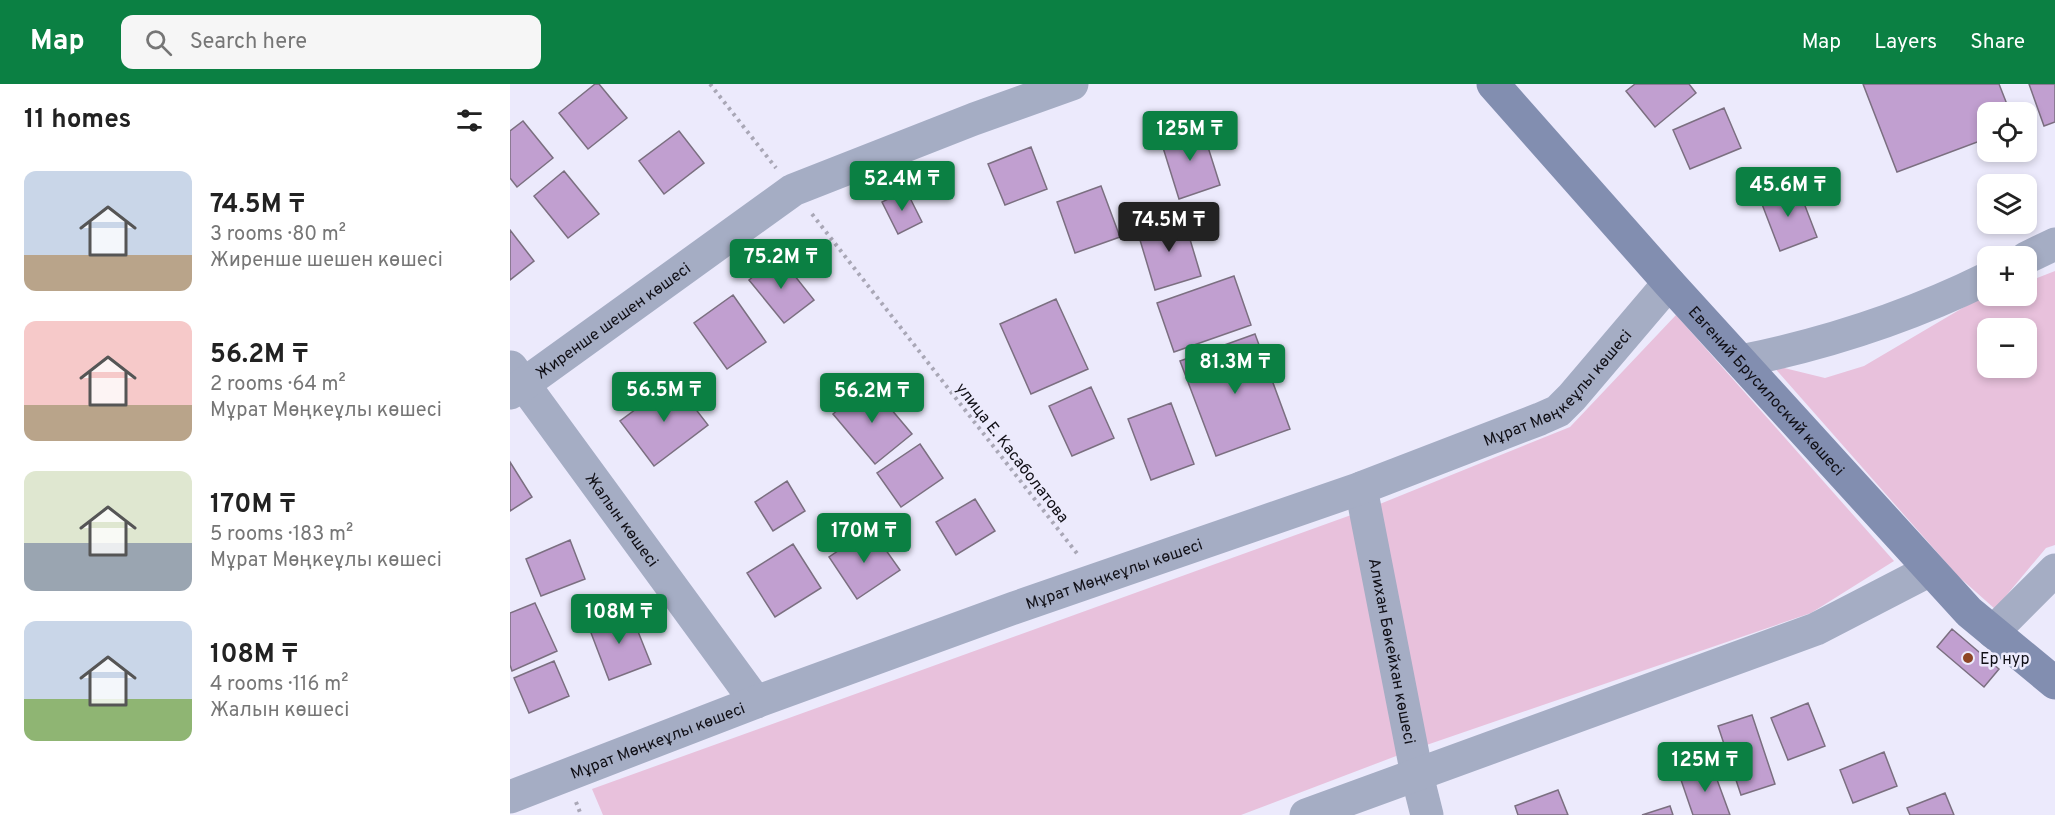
<!DOCTYPE html>
<meta charset="utf-8">
<style>
:root{--surface:#fff;--page:#f6f6f6;--text:#222;--muted:#767676;--accent:#0b8043}
body{margin:0;font-family:Overpass,sans-serif;background:var(--page);color:var(--text);height:100vh;display:flex;flex-direction:column;font-size:22px;white-space:nowrap}
*{box-sizing:border-box;margin:0}
p{font-size:20px;color:var(--muted)}
.icon{flex:none;width:33px;height:33px;fill:none;stroke:currentColor;stroke-width:2;stroke-linecap:round;stroke-linejoin:round}
.map{position:relative;flex:1;overflow:hidden}
.sheet{display:flex;flex-direction:column;background:var(--surface);width:510px}
.sheet>*{flex:none}
.controls{position:absolute;left:1467px;top:18px;display:grid;gap:12px}
.controls a{display:grid;place-items:center;width:60px;height:60px;border-radius:12px;background:var(--surface);box-shadow:0 3px 9px #0003;font-size:30px}
.price{position:absolute;translate:-50% -51px;padding:0 14px;border-radius:6px;background:var(--accent);color:#fff;font-size:20px;line-height:39px;filter:drop-shadow(0 2px 3px #0008)}
.price::after{content:'';position:absolute;left:50%;top:36px;width:18px;height:14px;margin-left:-9px;background:inherit;clip-path:polygon(0 0,100% 0,50% 100%)}
.price.current{background:#222;color:#fff}
ul{padding:0;list-style:none}
li{display:flex;align-items:center;gap:18px;height:150px;padding:0 24px}
li span{display:grid;place-items:center;flex:none;width:168px;height:120px;border-radius:12px;color:#555}
li>.icon{margin-inline-start:auto}
span .icon{width:72px;height:72px;fill:#fffc;stroke-width:1}
li b{font-size:26px}
h2{display:flex;justify-content:space-between;align-items:center;height:72px;padding:0 24px;font-size:26px}
header{display:flex;align-items:center;gap:36px;box-sizing:border-box;height:84px;padding:0 30px;background:var(--accent);color:#fff}
header strong{font-size:28px}
nav{display:flex;gap:33px;margin-inline-start:auto;font-size:21px}
.search{width:420px;height:54px;background:var(--page);display:flex;align-items:center;gap:15px;box-sizing:border-box;padding:0 21px;border-radius:12px;color:var(--muted);font-size:22px}
main{display:flex;flex:1;min-height:0}
.map>svg:first-child{display:block}
</style>
<header>
<strong>Map</strong>
<div class="search"><svg class="icon" aria-label="search" viewBox="0 0 24 24"><circle cx="10" cy="10" r="6"/><path d="M15 15l6 6"/></svg>Search here</div>
<nav><a>Map</a><a>Layers</a><a>Share</a></nav>
</header>
<main>
<section class="sheet">
<h2>11 homes<svg class="icon" aria-label="filters" viewBox="0 0 24 24"><path d="M4 7h16M4 17h16"/><circle cx="9" cy="7" r="2"/><circle cx="15" cy="17" r="2"/></svg></h2>
<ul>
<li><span style="background:linear-gradient(#c9d6e8 70%,#b9a48a 0)"><svg class="icon" aria-label="home" viewBox="0 0 24 24"><path d="M3 11l9-7 9 7M6 9v11h12V9"/></svg></span><div><b>74.5M ₸</b><p>3 rooms · 80 m²</p><p>Жиренше шешен көшесі</p></div></li>
<li><span style="background:linear-gradient(#f6c9c9 70%,#b9a48a 0)"><svg class="icon" aria-label="home" viewBox="0 0 24 24"><path d="M3 11l9-7 9 7M6 9v11h12V9"/></svg></span><div><b>56.2M ₸</b><p>2 rooms · 64 m²</p><p>Мұрат Мөңкеұлы көшесі</p></div></li>
<li><span style="background:linear-gradient(#dfe7d0 60%,#9aa5b1 0)"><svg class="icon" aria-label="home" viewBox="0 0 24 24"><path d="M3 11l9-7 9 7M6 9v11h12V9"/></svg></span><div><b>170M ₸</b><p>5 rooms · 183 m²</p><p>Мұрат Мөңкеұлы көшесі</p></div></li>
<li><span style="background:linear-gradient(#c9d6e8 65%,#8fb573 0)"><svg class="icon" aria-label="home" viewBox="0 0 24 24"><path d="M3 11l9-7 9 7M6 9v11h12V9"/></svg></span><div><b>108M ₸</b><p>4 rooms · 116 m²</p><p>Жалын көшесі</p></div></li>
</ul>
</section>
<div class="map">
<svg width="1545" height="731" viewBox="0 0 1545 731">
<rect width="100%" height="100%" fill="#eceafc"/>
<path fill="#e8c1dc" fill-rule="evenodd" d="M1545,187V461L1536,464L1485,525L1448,492L1262,281L1315,294L1354,282L1461,219L1480,212H1516L1517,198ZM1478,244H1516V284H1478Z
M1166,231L1384,477L1301,529L902,666L731,731H93L82,705L855,426L1060,343Z"/>
<path fill="#c19fd0" stroke="#7b6f80" stroke-width="1.5" d="M85,0H89L117,34L78,65L49,29Z
M1125,0H1179L1186,9L1145,43L1116,7Z
M1353,0H1489L1500,28H1478V54L1387,88Z
M1519,0H1545V38L1534,42Z
M1214,24L1231,64L1180,85L1163,46Z
M13,37L43,74L7,103L0,94V47Z
M691,41L710,101L669,115L650,54Z
M169,47L194,79L154,110L129,77Z
M521,63L537,105L495,121L478,80Z
M54,87L89,130L58,154L24,112Z
M1287,101L1307,153L1270,167L1250,115Z
M591,102L610,153L565,169L547,118Z
M396,106L412,138L388,150L372,118Z
M673,132L691,192L645,206L627,146Z
M0,146L24,177L0,196Z
M269,172L304,216L274,239L239,196Z
M724,192L741,241L664,268L647,219Z
M223,211L256,258L217,285L184,239Z
M546,215L578,285L521,310L490,240Z
M745,250L780,345L706,372L670,277Z
M164,297L198,341L144,382L110,337Z
M359,299L402,350L365,380L323,330Z
M581,303L604,354L562,372L539,322Z
M661,319L684,380L641,396L618,335Z
M410,360L433,394L391,423L367,389Z
M0,378L22,413L0,427Z
M277,397L295,427L263,447L245,418Z
M465,415L485,447L446,471L426,438Z
M361,445L390,486L347,515L319,473Z
M60,456L75,495L31,512L16,475Z
M283,460L311,504L265,533L237,489Z
M25,519L47,567L2,587L0,581V529Z
M119,525L141,580L99,596L78,541Z
M1442,545L1489,585L1474,603L1427,563Z
M44,577L59,612L19,629L4,594Z
M1298,619L1315,662L1278,676L1261,634Z
M1242,631L1265,700L1231,711L1208,642Z
M1374,668L1387,702L1343,719L1330,686Z
M1202,682L1220,731H1183L1170,693Z
M1048,706L1058,731H1008L1005,722Z
M1435,709L1444,731H1400L1397,724Z
M1160,722L1163,731H1132Z"/>
<g fill="none" stroke-linecap="round" stroke-linejoin="round">
<path stroke="#a9a7b6" stroke-width="4" stroke-dasharray="3 4.5" stroke-linecap="butt" d="M200,0L266,84
M302,130L569,472
M66,718L71,731"/>
<g stroke="#a5adc4" stroke-width="33">
<path d="M1516,174L1545,160"/>
<path d="M1231,277C1315,260 1401,232 1478,194"/>
<path id="s1" d="M1,283L246,618"/>
<path id="s2" d="M0,309L14,300L283,106L464,35L562,0"/>
<path id="s3" d="M851,404L907,691L917,731"/>
<path d="M1483,548L1545,486"/>
<path id="s4" d="M0,713L246,618L504,524L851,404L1030,335L1048,327L1062,313L1159,199"/>
<path d="M796,731L1306,545L1420,486"/>
</g>
<path stroke="#828eb0" stroke-width="33" id="s5" d="M983,0L1159,199L1459,528L1545,599"/>
</g>
<circle fill="#8e4625" stroke="#eceafc" stroke-width="2" cx="1458" cy="574" r="6"/>
<g text-anchor="middle" stroke-width="5" stroke-linejoin="round" paint-order="stroke">
<g font-size="16" fill="#100f16" stroke="#eceafc">
<text dy="6" stroke="none"><textPath href="#s2" startOffset="126">Жиренше шешен көшесі</textPath></text>
<text dy="6" stroke="none"><textPath href="#s4" startOffset="1130">Мұрат Мөңкеұлы көшесі</textPath></text>
<text dy="6" stroke="none"><textPath href="#s5" startOffset="411">Евгений Брусилоский көшесі</textPath></text>
<text transform="translate(503 368) rotate(52)" y="6">улица Е. Касаболатова</text>
<text dy="6" stroke="none"><textPath href="#s1" startOffset="189">Жалын көшесі</textPath></text>
<text dy="6" stroke="none"><textPath href="#s4" startOffset="644">Мұрат Мөңкеұлы көшесі</textPath></text>
<text dy="6" stroke="none"><textPath href="#s3" startOffset="166">Алихан Бөкейхан көшесі</textPath></text>
<text dy="6" stroke="none"><textPath href="#s4" startOffset="158">Мұрат Мөңкеұлы көшесі</textPath></text>
</g>
<g font-size="16" fill="#100f16" stroke="#eceafc" text-anchor="start">
<text x="1470" y="580">Ер нур</text>
</g>
</g>
</svg>
<div class="controls">
<a><svg class="icon" aria-label="locate" viewBox="0 0 24 24"><circle cx="12" cy="12" r="6"/><path d="M12 2v4M12 18v4M2 12h4M18 12h4"/></svg></a>
<a><svg class="icon" aria-label="layers" viewBox="0 0 24 24"><path d="M12 4l9 5-9 5-9-5zM3 14l9 5 9-5"/></svg></a>
<a>+</a>
<a>−</a>
</div>
<b class="price" style="left:680px;top:78px">125M ₸</b>
<b class="price" style="left:392px;top:128px">52.4M ₸</b>
<b class="price" style="left:1278px;top:134px">45.6M ₸</b>
<b class="price current" style="left:659px;top:169px">74.5M ₸</b>
<b class="price" style="left:271px;top:206px">75.2M ₸</b>
<b class="price" style="left:725px;top:311px">81.3M ₸</b>
<b class="price" style="left:154px;top:339px">56.5M ₸</b>
<b class="price" style="left:362px;top:340px">56.2M ₸</b>
<b class="price" style="left:354px;top:480px">170M ₸</b>
<b class="price" style="left:109px;top:561px">108M ₸</b>
<b class="price" style="left:1195px;top:709px">125M ₸</b>
</div>
</main>
